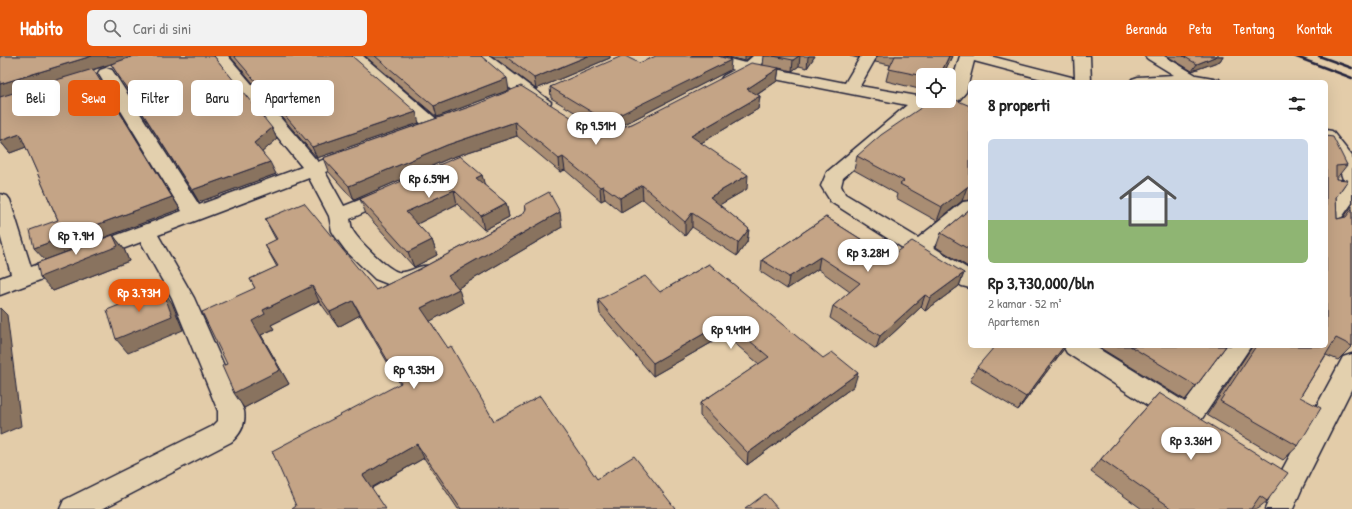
<!DOCTYPE html>
<html lang="id">
<meta charset="utf-8">
<style>
:root{--surface:#fff;--page:#f2f2f2;--text:#222;--muted:#767676;--accent:#ea580c}
body{margin:0;font-family:"Patrick Hand",sans-serif;background:var(--page);color:var(--text);height:100vh;display:flex;flex-direction:column;font-size:15px;white-space:nowrap}
*{box-sizing:border-box;margin:0}
p{font-size:13px;color:var(--muted)}
.icon{flex:none;width:22px;height:22px;fill:none;stroke:currentColor;stroke-width:2;stroke-linecap:round;stroke-linejoin:round}
.map{position:relative;flex:1;overflow:hidden}
.drawer{position:absolute;left:968px;top:24px;width:360px;height:268px;display:flex;flex-direction:column;background:var(--surface);border-radius:6px;box-shadow:0 4px 16px #0002}
.drawer>*{flex:none}
.hud{position:absolute;left:12px;top:24px;width:380px;height:36px;display:flex;gap:8px}
.tools{position:absolute;left:916px;top:12px;display:grid;gap:8px}
.tools a{display:grid;place-items:center;width:40px;height:40px;border-radius:6px;background:var(--surface);box-shadow:0 4px 16px #0002;font-size:20px}
.price{position:absolute;translate:-50% -34px;padding:0 9px;border-radius:14px;background:#fff;color:#222;font-size:13px;line-height:26px;filter:drop-shadow(0 1px 2px #0008)}
.price::after{content:'';position:absolute;left:50%;top:24px;width:12px;height:9px;margin-left:-6px;background:inherit;clip-path:polygon(0 0,100% 0,50% 100%)}
.price.on{background:var(--accent);color:#fff}
ul{padding:0;list-style:none}
li{display:grid;align-content:center;gap:8px;height:212px;padding:0 20px}
li span{display:grid;place-items:center;height:124px;border-radius:6px;color:#555}
li>.icon{margin-inline-start:auto}
span .icon{width:72px;height:72px;fill:#fffc;stroke-width:1}
li b{font-size:17px}
h2{display:flex;justify-content:space-between;align-items:center;height:48px;padding:0 20px;font-size:17px}
.chip{padding:0 14px;border-radius:6px;background:var(--surface);box-shadow:0 4px 16px #0002;font-size:14px;line-height:36px}
.chip.on{background:var(--accent);color:#fff}
header{display:flex;align-items:center;gap:24px;box-sizing:border-box;height:56px;padding:0 20px;background:var(--accent);color:#fff}
header strong{font-size:19px}
nav{display:flex;gap:22px;margin-inline-start:auto;font-size:14px}
.search{width:280px;height:36px;background:var(--page);display:flex;align-items:center;gap:10px;box-sizing:border-box;padding:0 14px;border-radius:6px;color:var(--muted);font-size:15px}
.map>svg:first-child{display:block}
</style>
<header>
<strong>Habito</strong>
<div class="search"><svg class="icon" aria-label="search" viewBox="0 0 24 24"><circle cx="10" cy="10" r="6"/><path d="M15 15l6 6"/></svg>Cari di sini</div>
<nav><a>Beranda</a><a>Peta</a><a>Tentang</a><a>Kontak</a></nav>
</header>
<div class="map">
<svg width="1352" height="453" viewBox="0 0 1352 453">
<rect width="100%" height="100%" fill="#e3cca9"/>
<filter id="ink" filterUnits="userSpaceOnUse"><feTurbulence type="fractalNoise" baseFrequency=".025" numOctaves="2"/><feDisplacementMap in="SourceGraphic" scale="8" xChannelSelector="R" yChannelSelector="G"/><feConvolveMatrix kernelMatrix="1 2 1 2 8 2 1 2 1" color-interpolation-filters="sRGB"/></filter>
<g filter="url(#ink)">
<g fill="none" stroke-linecap="round" stroke-linejoin="round">
<defs>
<path id="minor" d="M212,0H228L318,106C330,101 346,92 359,95L362,99L359,103L325,116L344,150L390,132L397,134L400,138L397,142L350,163C351,167 351,172 353,175C359,185 387,213 398,216C411,218 419,206 434,211L437,216L434,221L424,227L398,232L375,223L346,195L335,180L332,175L329,160L309,122L158,179L194,242L244,355C246,367 241,378 231,386L102,453H60L64,444L213,370L218,365V355L172,242L141,186L0,239V222L11,218L0,179V138L7,140L10,144L31,211L182,155L98,17L100,14L106,12L112,14L114,17L199,149L302,111Z
M346,0H363L440,66L443,70L440,74L434,75L428,74Z
M472,0H490L551,46L549,50C544,51 541,51 537,49C524,44 480,11 472,0Z
M692,0H718L745,7L753,0H770L760,10L845,27L861,0H877L860,30L923,41V45H949V36L960,0H990L1075,22L1074,0H1090L1091,26H1053L974,5L966,36L955,49L924,51L843,122L841,130L845,138L918,182L963,146L970,145V161L933,191L970,214V232L962,230L831,146L821,130L827,116L907,49L750,18L735,26L729,28L723,26L721,23L723,20L734,14L695,3Z
M1145,0H1164L1196,19L1219,23L1221,26H1130L1132,23L1138,21L1174,19L1148,3Z
M1326,74L1332,75L1352,100V147L1333,174L1326,176V155L1345,129L1337,106L1326,90Z
M1063,290H1094L1185,346L1226,290H1251L1197,370L1188,373L1179,370L1067,297Z
M1352,298V332L1303,430L1293,453H1265L1281,416L1343,301Z"/>
</defs>
<use href="#minor" stroke="#22223b" stroke-width="3"/>
<use href="#minor" fill="#e3d0ae" fill-rule="evenodd"/>
<path stroke="#22223b" stroke-width="2.5" d="M1294,0L1352,22
M1319,0L1352,12"/>
</g>
<path fill="#a98d73" stroke="#22223b" d="M0,0H214L277,83L262,96L276,118L199,146L111,8L93,14L180,153L50,202L113,179L124,193L129,205L53,235L45,204L58,164L26,91L10,97L0,85Z
M230,0H352L419,67L317,102Z
M365,0H481L509,34L437,61Z
M492,0H610V2L536,33Z
M724,0H751L745,5Z
M764,0H815L807,12L799,10L792,15L779,12L777,25L757,39L760,40L758,53L701,87L747,133L719,149L749,173L747,186L737,200L692,171L685,180L643,143L621,156L605,143L601,145L565,114L560,116L517,80L450,102L354,144L328,115L323,102L475,49L606,76L632,68L763,9Z
M850,0H860L858,2Z
M877,0H952L943,19H923V34L886,25L890,9L875,6Z
M1167,0H1223L1220,5L1192,15Z
M639,7L730,14L619,71L606,75L551,42L550,31Z
M970,50V144L962,145L937,165L896,142L897,138L854,114L857,100Z
M1326,80L1347,109L1336,123V141L1337,163L1344,161L1352,150V290L1338,304L1326,299L1300,341L1298,390L1283,404L1207,359L1252,291V290H1326Z
M482,119L484,129L506,147L509,161L484,174L457,148L417,168L432,184L437,199L414,211L366,158L360,143Z
M525,149L562,171L458,232L463,247L430,265L494,365L597,423L675,453H458L424,402L372,432L296,450L400,328L360,259L338,271L319,245L271,269L274,273L261,279L289,328L244,352L227,308L255,232L250,223L277,211L265,189L276,184L265,163L376,234L420,213L523,158L526,154Z
M970,153V212L936,191L941,177Z
M826,161L889,201L964,217L959,230L925,255L921,251L876,293L830,262L833,250L850,236L818,213L787,233L761,216L762,204Z
M709,208L854,330L747,409L700,360V347L759,308L725,279L653,320L600,258L598,244L660,236Z
M1097,290H1226L1196,330L1185,344Z
M1063,294L1018,354L970,325L977,311Z
M1159,337L1267,445L1257,453H1142L1091,416L1101,403Z"/>
<path fill="#89735e" stroke="#22223b" d="M92,0H137L0,42V28Z
M588,0H610V2L536,33L534,22Z
M745,0H751L745,5Z
M799,0H800L799,10L792,15L793,4Z
M809,0H815L807,12L808,1Z
M949,0H952L943,19H940Z
M1217,0H1223L1220,5L1192,15L1197,8Z
M731,4L730,14L619,71L606,75L605,64Z
M779,12L777,25L746,46L747,33Z
M93,14L180,153L45,204L34,192L172,141Z
M507,22L509,34L437,61L434,50Z
M760,40L758,53L691,93V80Z
M416,56L419,67L317,102L312,91Z
M515,66L517,80L450,102L354,144L349,130L447,89Z
M272,72L277,83L260,98L254,87Z
M20,78L29,90L10,97L0,85Z
M563,101L565,114L560,116L559,103Z
M270,106L276,118L199,146L192,134Z
M482,119L486,134L476,122Z
M748,119L747,133L709,155L710,141Z
M642,129L643,143L621,156L620,142Z
M603,130L605,143L601,145L600,131Z
M967,131L962,145L937,165L942,151Z
M454,134L457,148L411,171L406,156Z
M506,147L509,161L484,174L481,160Z
M560,156L562,171L453,235L448,220Z
M692,157V171L685,180V166Z
M749,173L747,186L737,200L738,187Z
M113,179L124,193L129,205L53,235L40,221Z
M432,184L437,199L414,211L408,196Z
M820,201L818,213L787,233L789,221Z
M964,217L959,230L925,255L930,242Z
M312,230L319,245L271,269L274,273L261,279L289,328L244,352L234,337L252,265L263,254Z
M162,232L172,247L183,274L128,297L116,283Z
M459,233L463,247L427,267L421,252Z
M925,239L921,251L876,293L880,280Z
M353,245L360,259L338,271L330,256Z
M0,252L7,259L21,370L0,379Z
M726,265L725,279L653,320V307Z
M1064,290H1066L1018,354L1026,341Z
M858,317L854,330L747,409L748,397Z
M417,388L424,402L371,432L363,419Z"/>
<path fill="#c4a486" stroke="#22223b" d="M0,0H92L0,28Z
M134,0H214L272,72L254,87L270,106L192,134L111,8Z
M234,0H352L416,56L312,91Z
M375,0H481L507,22L434,50Z
M505,0H588L534,22Z
M622,0H625L639,7L656,0H718L731,4L619,59L605,64L550,31Z
M773,0H799L793,4Z
M895,0H949L940,19H923V20L889,13Z
M1183,0H1217L1197,8Z
M751,7L779,12L747,33L760,40L691,80L748,119L710,141L749,173L738,187L692,157L685,166L642,129L620,142L603,130L600,131L563,101L559,103L515,66L447,89L349,130L323,102L475,49L521,30L590,73L606,76L632,68Z
M93,13L172,141L34,192L30,174L58,164L20,78L0,85V41Z
M949,41L970,50V130L967,131L942,151L900,128L904,125L857,100L881,79L931,45H949Z
M1326,80L1333,81L1347,109L1336,110V123L1348,124L1336,141L1337,163L1346,161L1352,153V290L1336,282L1300,341L1321,352L1298,390L1220,345L1256,290H1326Z
M460,100L482,119L476,122L506,147L481,160L454,134L406,156L432,184L408,196L360,143Z
M549,136L560,156L448,220L459,233L421,252L448,292L451,290L494,365L540,340L597,423L634,400L675,452L673,453H461L417,388L363,419L386,453H292L296,450L272,395L401,327L353,245L330,256L312,230L263,254L265,258L252,265L280,314L234,337L222,310L227,308L202,256L255,232L250,223L278,210L265,189L277,183L265,163L304,147L376,234L420,213L523,158L526,153L525,149Z
M970,153V194L941,177Z
M826,161L889,201L912,185L964,217L930,242L925,239L880,280L833,250L860,227L820,201L789,221L762,204Z
M113,179L118,190L40,221L37,207Z
M709,208L823,302L832,296L858,317L748,397L700,347L769,301L726,265L653,307L598,244L645,220L660,236Z
M162,232L172,260L116,283L107,254Z
M995,290H1064L1026,341L977,311Z
M1130,290H1226L1196,330Z
M1159,337L1288,417L1267,445L1260,440L1251,453H1173L1101,403Z
M765,438L778,453H745Z"/>
</g>
</svg>
<div class="tools">
<a><svg class="icon" aria-label="locate" viewBox="0 0 24 24"><circle cx="12" cy="12" r="6"/><path d="M12 2v4M12 18v4M2 12h4M18 12h4"/></svg></a>
</div>
<b class="price" style="left:596px;top:90px">Rp 9.51M</b>
<b class="price" style="left:429px;top:143px">Rp 6.59M</b>
<b class="price" style="left:76px;top:200px">Rp 7.9M</b>
<b class="price" style="left:868px;top:217px">Rp 3.28M</b>
<b class="price on" style="left:139px;top:257px">Rp 3.73M</b>
<b class="price" style="left:731px;top:294px">Rp 9.41M</b>
<b class="price" style="left:414px;top:334px">Rp 9.35M</b>
<b class="price" style="left:1191px;top:405px">Rp 3.36M</b>
<div class="hud">
<a class="chip">Beli</a>
<a class="chip on">Sewa</a>
<a class="chip">Filter</a>
<a class="chip">Baru</a>
<a class="chip">Apartemen</a>
</div>
<section class="drawer">
<h2>8 properti<svg class="icon" aria-label="filters" viewBox="0 0 24 24"><path d="M4 7h16M4 17h16"/><circle cx="9" cy="7" r="2"/><circle cx="15" cy="17" r="2"/></svg></h2>
<ul>
<li><span style="background:linear-gradient(#c9d6e8 65%,#8fb573 0)"><svg class="icon" aria-label="home" viewBox="0 0 24 24"><path d="M3 11l9-7 9 7M6 9v11h12V9"/></svg></span><div><b>Rp 3,730,000/bln</b><p>2 kamar · 52 m²</p><p>Apartemen</p></div></li>
</ul>
</section>
</div>
